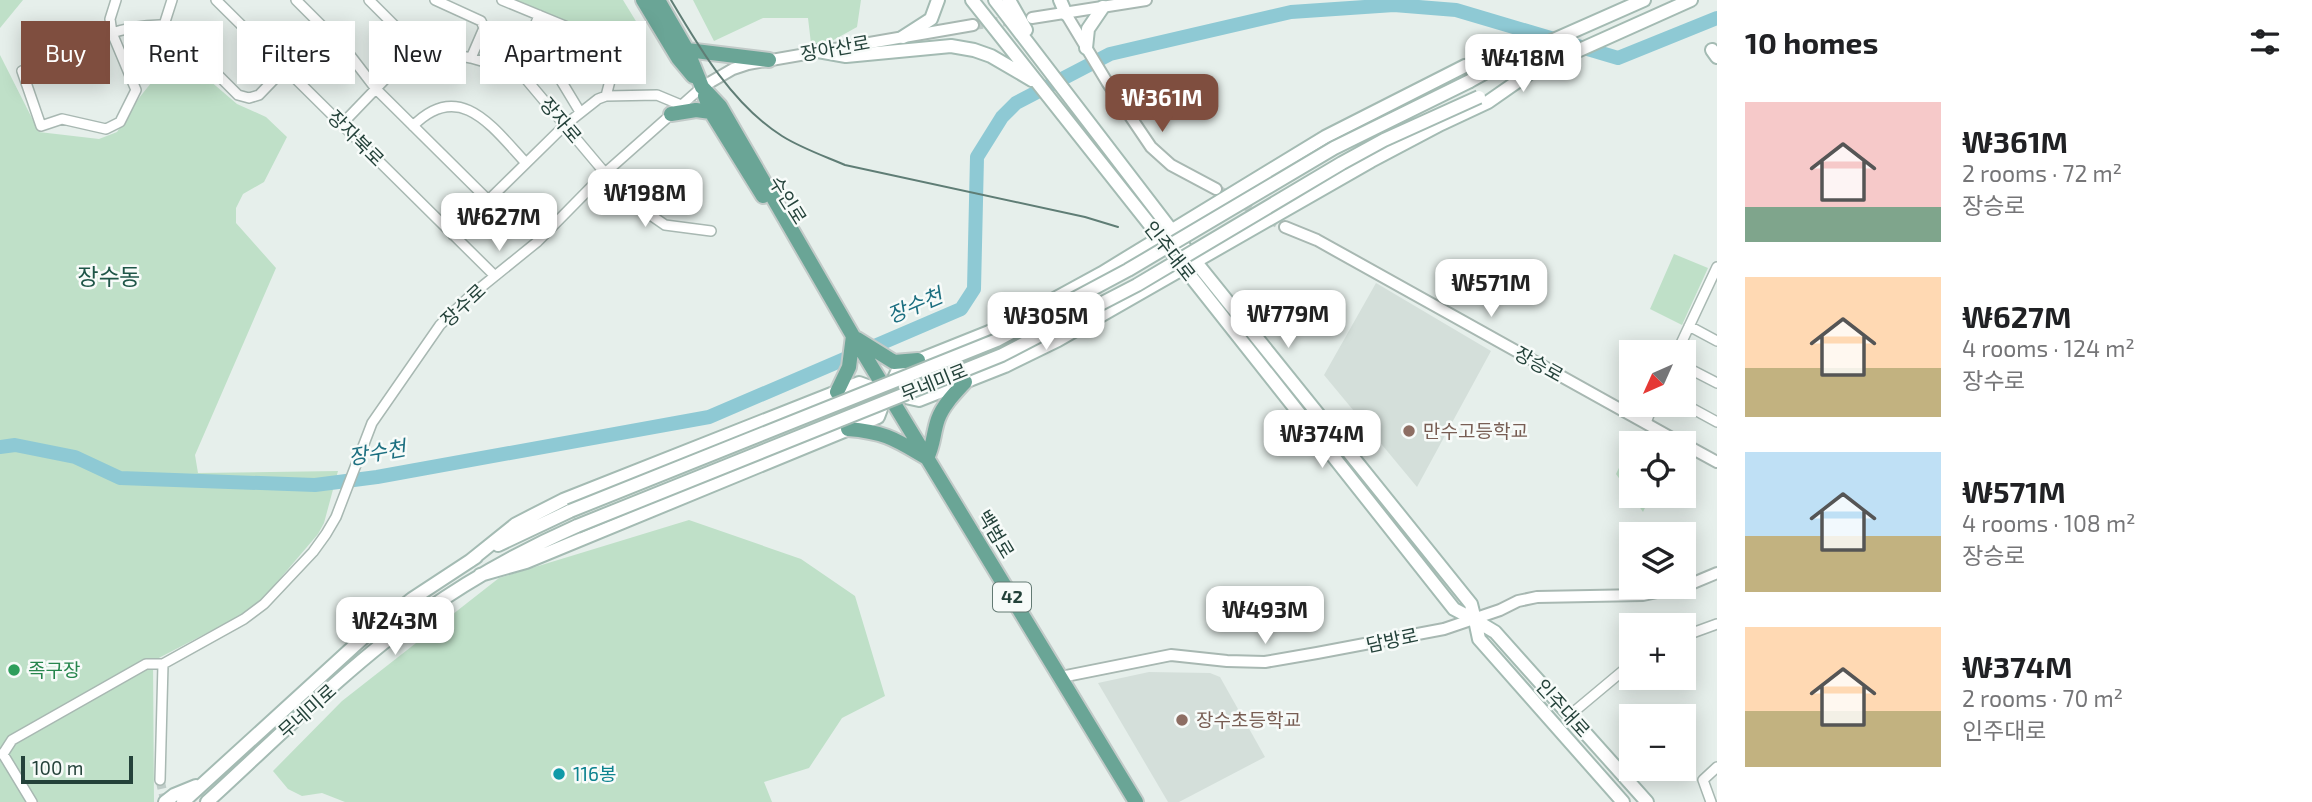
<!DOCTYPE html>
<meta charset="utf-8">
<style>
:root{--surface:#fff;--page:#f2f2f2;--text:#202124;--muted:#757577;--accent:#7f4e3f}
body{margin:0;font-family:"Exo 2","Noto Sans KR",sans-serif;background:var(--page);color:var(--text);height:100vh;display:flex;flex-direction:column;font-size:26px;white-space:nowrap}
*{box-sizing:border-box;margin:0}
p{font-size:23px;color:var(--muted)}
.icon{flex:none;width:38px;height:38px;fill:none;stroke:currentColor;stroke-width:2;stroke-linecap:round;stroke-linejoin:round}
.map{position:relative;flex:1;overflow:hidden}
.drawer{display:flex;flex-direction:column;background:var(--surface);width:595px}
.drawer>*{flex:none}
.top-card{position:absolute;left:21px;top:21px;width:665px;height:63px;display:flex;gap:14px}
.needle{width:46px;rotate:225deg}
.controls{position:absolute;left:1619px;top:340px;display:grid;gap:14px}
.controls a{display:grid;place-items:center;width:77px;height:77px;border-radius:0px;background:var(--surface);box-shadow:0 4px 18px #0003;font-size:35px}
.scale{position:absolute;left:21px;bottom:18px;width:112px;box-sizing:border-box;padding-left:7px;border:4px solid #24423a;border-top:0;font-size:19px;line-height:24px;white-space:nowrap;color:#24423a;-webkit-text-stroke:5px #f7fbf9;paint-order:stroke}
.price{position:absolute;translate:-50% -60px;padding:0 16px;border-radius:14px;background:#fff;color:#222;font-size:23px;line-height:46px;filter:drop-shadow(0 2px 4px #0008)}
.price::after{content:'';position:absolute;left:50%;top:42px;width:21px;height:16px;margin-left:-10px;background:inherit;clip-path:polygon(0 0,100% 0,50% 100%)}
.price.active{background:var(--accent);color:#fff}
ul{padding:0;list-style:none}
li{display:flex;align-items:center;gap:21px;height:175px;padding:0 28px}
li span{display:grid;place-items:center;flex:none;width:196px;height:140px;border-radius:0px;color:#555}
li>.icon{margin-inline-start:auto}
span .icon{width:84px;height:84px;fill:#fffc;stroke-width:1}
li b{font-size:30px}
h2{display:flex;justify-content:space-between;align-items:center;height:84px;padding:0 28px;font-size:30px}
.pill{padding:0 24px;border-radius:0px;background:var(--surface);box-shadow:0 4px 18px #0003;font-size:24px;line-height:63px}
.pill.active{background:var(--accent);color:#fff}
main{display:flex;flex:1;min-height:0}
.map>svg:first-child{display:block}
</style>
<main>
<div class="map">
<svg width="1717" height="802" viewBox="0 0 1717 802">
<rect width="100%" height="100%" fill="#e6efeb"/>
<path fill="#d4dfda" d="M1376,283L1491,351L1417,487L1324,375Z
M1149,672L1210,673L1220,677L1265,757L1179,802H1168L1098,683Z"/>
<path fill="#bfe0c8" d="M0,0H23L0,28Z
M509,0H623L642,31L618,45Z
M693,0H861L857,27L812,52L808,18H763L714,41Z
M0,55L39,132L99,139L117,132L139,98L159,73L195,68L237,104L266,117L287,137L264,182L243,194L236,208V223L276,268L195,455L198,473L338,471L324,523L318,534L255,608L153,661L154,802H0Z
M1674,254L1708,268L1682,325L1650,309Z
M1631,443V495H1651L1643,512L1616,474Z
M689,520L801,559L855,596L885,696L842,718L809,768L764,782L772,802H345L322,793L302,796L288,789L273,771L342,701L499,578Z"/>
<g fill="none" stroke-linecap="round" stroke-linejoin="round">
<path stroke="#8ec9d4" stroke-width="14" d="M0,447L15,445L75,457L120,478L315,485L377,477L709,417L961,309L974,289L977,157L1002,117L1016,103L1110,54L1291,12L1394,5L1456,10L1618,58L1717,18"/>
<path stroke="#bfccc8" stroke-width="9" stroke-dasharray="9 4.5" stroke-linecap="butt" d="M160,780L165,802"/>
<path stroke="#bfccc8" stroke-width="10" stroke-dasharray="10 5" stroke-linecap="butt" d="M973,25L1015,20
M1216,189L1285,227"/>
<defs>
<path id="minor" d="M116,0L110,19L112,33L136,90L120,122L106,129L62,119L41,126L22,71C66,52 115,23 164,25
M172,0L164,25L192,57L212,69L238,95L249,98L259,95L285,68
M216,0L495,276
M296,0L346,50L376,89L488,200
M369,0L416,47L471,58L520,72L605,173L639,207L665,225L711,231
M435,0L481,21L484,28L471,58
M524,56L554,69L580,112
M518,71L539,15
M606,96L657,95L681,105
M342,124L416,47
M413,126C460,78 494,129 526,163
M453,235L565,125L598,99L606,96L618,50L611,45L502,0
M1689,326L1717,341
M1677,352L1717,267
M1684,366L1717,383
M1684,404L1717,422
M1646,423L1653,404
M1684,636L1717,624
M1570,715L1631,664
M0,754H3L32,802
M3,754L12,740L146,664H163
M160,780L163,664L244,619L264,604L313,552L326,534L336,517L372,423L440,325L469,297L537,242L605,173L702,87
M1711,802L1703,780L1717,767"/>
<path id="tertiary" d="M1066,14L1107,82L1151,147L1171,165L1216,189
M1032,18L1146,0
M702,87L733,69L748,64L973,25
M1285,227L1317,240L1681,443
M1684,444L1717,462
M1061,677L1171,655L1227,661L1265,662L1317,653L1444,629L1500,610L1518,601L1537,597L1643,595L1686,586L1717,573"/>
<path id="secondary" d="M972,0L1454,609L1475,620L1479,639L1623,802
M995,0L1195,261L1471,604L1475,620L1495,632L1647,802
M1009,0L1026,30
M1060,0L1066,14
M903,37L931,19L938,0
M1086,48L1088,29L1103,7
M1712,50L1717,57
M818,51L846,56L951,46L974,50L991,56L1032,80
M1526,74L1691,0
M1470,81L1508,60L1644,0
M498,545L570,511
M470,561L516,524L563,500L859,383L887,393L899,368L989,332L1036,309L1102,273L1325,137L1465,66L1508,60
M480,575L526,562L878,417L887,393L919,400L1005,366L1058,340L1371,161L1441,124L1488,102L1534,70
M165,802L174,795L196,786
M183,802L364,637L412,599L476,557
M207,802C276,739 347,667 424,612C472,578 523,550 577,526"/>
<path id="primary" d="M643,0L678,58L693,76
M658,0L687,50L702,87L720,106L853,336L1136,802
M687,50L769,60
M705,96L711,112L763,196
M671,114L696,110L711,112
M857,339L894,362L918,360
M837,392L849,367L853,336
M848,429C886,432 896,440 927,458C934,444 933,433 938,419C943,405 955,393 965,382"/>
</defs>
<use href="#minor" stroke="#a8b8b2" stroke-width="12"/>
<use href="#tertiary" stroke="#a8b8b2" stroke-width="14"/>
<use href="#secondary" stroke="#a4bbb3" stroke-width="16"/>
<use href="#primary" stroke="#c2cac8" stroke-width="18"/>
<use href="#minor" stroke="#fff" stroke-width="9"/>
<use href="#tertiary" stroke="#fff" stroke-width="10"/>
<use href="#secondary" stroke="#fff" stroke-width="12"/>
<use href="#primary" stroke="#6aa596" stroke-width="14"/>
<path stroke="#5f7d75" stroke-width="2" d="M671,0C700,49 733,105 782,136C801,148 824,156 845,165L1085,217L1118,227"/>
<defs>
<path id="secondary-bridge" d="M570,511L997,340L1128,270L1334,148L1470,81
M577,526L1002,355L1137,285L1342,163L1384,140L1479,97"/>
</defs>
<use href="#secondary-bridge" stroke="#a4bbb3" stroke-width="16" stroke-linecap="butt"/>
<use href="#secondary-bridge" stroke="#fff" stroke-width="12"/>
</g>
<g fill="#8d6e63" stroke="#f7fbf9" stroke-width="2.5">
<circle cx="1409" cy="431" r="7"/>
<circle cx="1182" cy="720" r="7"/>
</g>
<circle fill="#2e9e5b" stroke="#f7fbf9" stroke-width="2.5" cx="14" cy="670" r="7"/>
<circle fill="#0f9aa8" stroke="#f7fbf9" stroke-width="2.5" cx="559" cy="774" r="7"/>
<g text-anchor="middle" stroke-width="5" stroke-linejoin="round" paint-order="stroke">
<rect fill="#f7fbf9" stroke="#637a73" stroke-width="2" x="993" y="582.5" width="38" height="29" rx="5"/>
<g font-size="18" font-weight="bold" fill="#24423a">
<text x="1012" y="603">42</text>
</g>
<g font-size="19" fill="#24423a" stroke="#f7fbf9">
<text transform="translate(835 48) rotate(-10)" y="7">장아산로</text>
<text transform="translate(561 120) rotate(50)" y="7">장자로</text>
<text transform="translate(356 138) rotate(45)" y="7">장자북로</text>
<text transform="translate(788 200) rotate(58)" y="7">수인로</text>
<text transform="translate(1170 251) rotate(52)" y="7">인주대로</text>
<text transform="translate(463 305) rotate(-43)" y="7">장수로</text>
<text transform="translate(1539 364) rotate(29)" y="7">장승로</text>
<text transform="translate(934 382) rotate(-22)" y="7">무네미로</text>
<text transform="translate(996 534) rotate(59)" y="7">백범로</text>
<text transform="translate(1392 640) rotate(-12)" y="7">담방로</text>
<text transform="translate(1563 708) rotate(48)" y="7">인주대로</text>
<text transform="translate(307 711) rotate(-42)" y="7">무네미로</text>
</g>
<g font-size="19" fill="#785e54" stroke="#f7fbf9" text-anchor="start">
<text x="1423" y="438">만수고등학교</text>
<text x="1196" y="727">장수초등학교</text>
</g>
<g font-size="19" fill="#27864d" stroke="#f7fbf9" text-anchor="start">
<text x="28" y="677">족구장</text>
</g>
<g font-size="19" fill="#0d838f" stroke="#f7fbf9" text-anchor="start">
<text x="573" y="781">116봉</text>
</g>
<g font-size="21" font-style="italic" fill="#1c6f80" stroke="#f7fbf9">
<text transform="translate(915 306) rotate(-23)" y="7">장수천</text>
<text transform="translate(377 453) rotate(-10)" y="7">장수천</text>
</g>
<g font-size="23" fill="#1f5548" stroke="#f7fbf9">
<text x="109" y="285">장수동</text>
</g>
</g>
</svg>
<div class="controls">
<a><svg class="needle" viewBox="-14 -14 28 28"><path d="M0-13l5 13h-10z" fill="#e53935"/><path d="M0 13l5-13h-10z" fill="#757577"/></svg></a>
<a><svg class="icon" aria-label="locate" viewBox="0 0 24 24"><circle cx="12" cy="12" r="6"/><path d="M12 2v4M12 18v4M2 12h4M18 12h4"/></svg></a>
<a><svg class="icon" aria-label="layers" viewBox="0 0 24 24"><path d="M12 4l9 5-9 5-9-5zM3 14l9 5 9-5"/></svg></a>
<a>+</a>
<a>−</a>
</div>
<div class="scale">100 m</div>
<b class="price" style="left:1523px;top:94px">₩418M</b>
<b class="price active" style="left:1162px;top:134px">₩361M</b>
<b class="price" style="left:645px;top:229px">₩198M</b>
<b class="price" style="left:499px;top:253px">₩627M</b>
<b class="price" style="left:1491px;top:319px">₩571M</b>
<b class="price" style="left:1288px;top:350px">₩779M</b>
<b class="price" style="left:1046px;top:352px">₩305M</b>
<b class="price" style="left:1322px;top:470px">₩374M</b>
<b class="price" style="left:1265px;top:646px">₩493M</b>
<b class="price" style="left:395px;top:657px">₩243M</b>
<div class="top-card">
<a class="pill active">Buy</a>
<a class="pill">Rent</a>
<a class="pill">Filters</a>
<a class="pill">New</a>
<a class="pill">Apartment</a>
</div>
</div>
<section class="drawer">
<h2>10 homes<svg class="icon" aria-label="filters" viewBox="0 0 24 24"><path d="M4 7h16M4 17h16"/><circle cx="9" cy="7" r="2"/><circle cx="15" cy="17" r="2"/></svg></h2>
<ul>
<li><span style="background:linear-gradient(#f6c9c9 75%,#7fa58c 0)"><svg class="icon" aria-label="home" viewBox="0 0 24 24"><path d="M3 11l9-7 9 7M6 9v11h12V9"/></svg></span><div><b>₩361M</b><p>2 rooms · 72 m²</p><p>장승로</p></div></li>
<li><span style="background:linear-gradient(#ffd9b3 65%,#c2b280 0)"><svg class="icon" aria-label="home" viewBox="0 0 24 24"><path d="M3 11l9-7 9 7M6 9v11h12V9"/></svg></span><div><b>₩627M</b><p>4 rooms · 124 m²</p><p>장수로</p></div></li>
<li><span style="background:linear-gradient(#bfe0f5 60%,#c2b280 0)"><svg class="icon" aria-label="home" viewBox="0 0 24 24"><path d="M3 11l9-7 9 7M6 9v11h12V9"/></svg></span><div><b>₩571M</b><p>4 rooms · 108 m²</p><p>장승로</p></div></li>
<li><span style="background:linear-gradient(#ffd9b3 60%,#c2b280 0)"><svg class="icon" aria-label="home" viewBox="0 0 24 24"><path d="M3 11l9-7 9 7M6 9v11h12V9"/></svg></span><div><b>₩374M</b><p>2 rooms · 70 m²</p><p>인주대로</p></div></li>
</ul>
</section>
</main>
